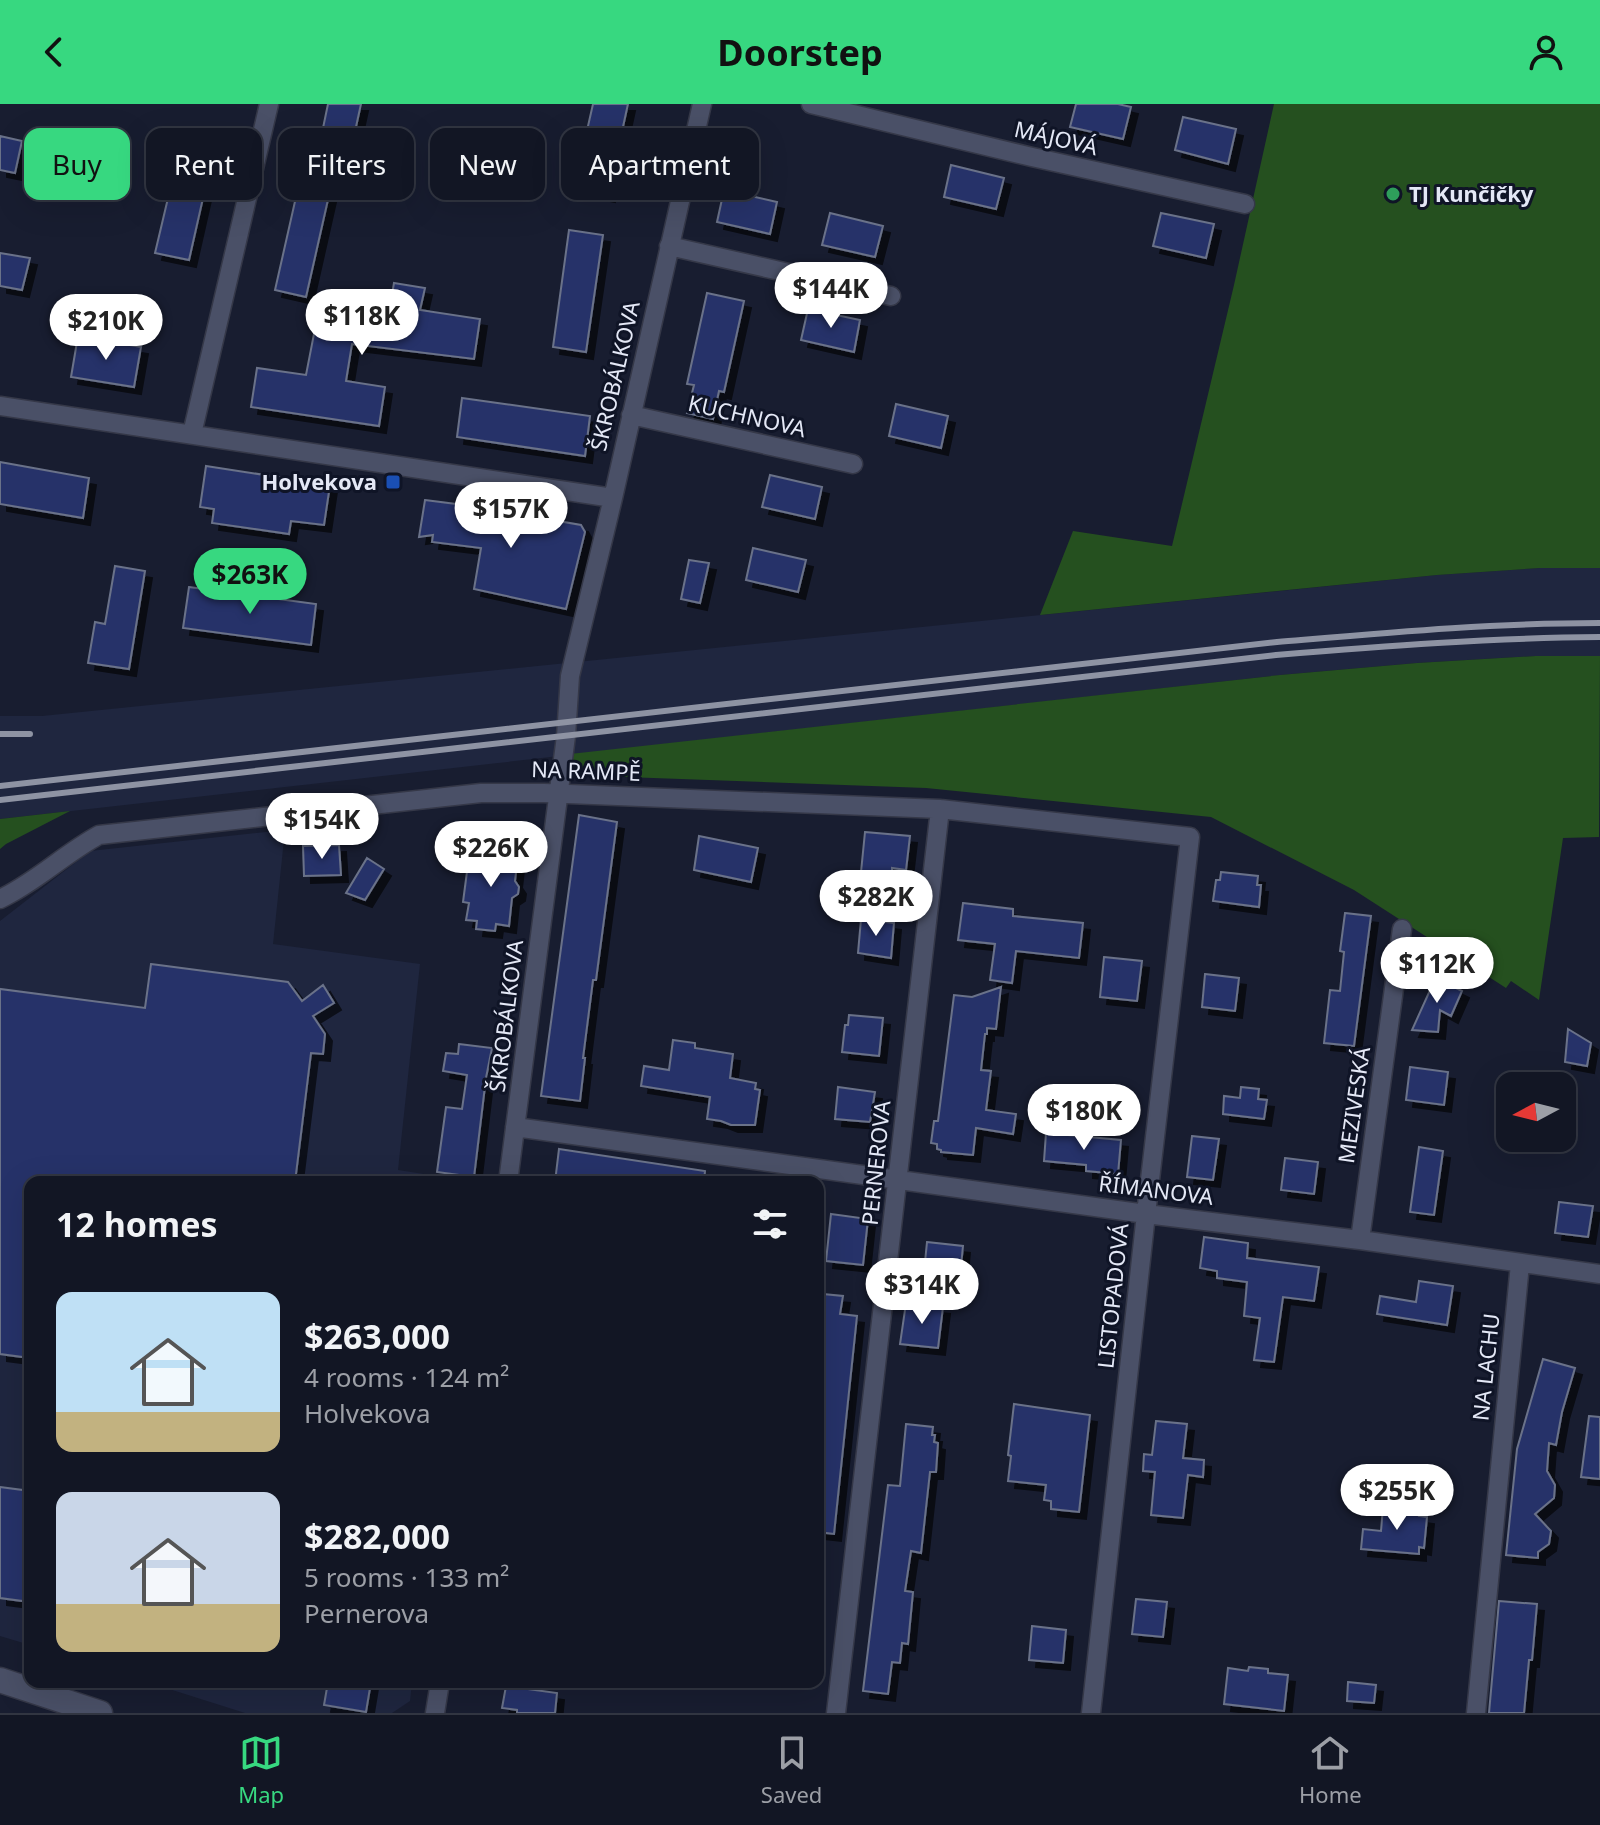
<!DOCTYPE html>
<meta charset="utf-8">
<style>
:root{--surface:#121624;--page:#1b1f2c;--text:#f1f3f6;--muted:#9c9fa6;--line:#313541;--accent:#37d880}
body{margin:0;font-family:"Noto Sans",sans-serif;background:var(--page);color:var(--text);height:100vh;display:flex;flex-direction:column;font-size:30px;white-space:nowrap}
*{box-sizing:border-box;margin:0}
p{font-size:26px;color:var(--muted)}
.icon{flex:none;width:44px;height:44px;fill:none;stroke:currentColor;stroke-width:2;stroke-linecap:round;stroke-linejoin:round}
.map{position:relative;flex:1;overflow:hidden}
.panel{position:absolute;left:24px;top:1072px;width:800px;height:512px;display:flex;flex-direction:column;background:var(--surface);border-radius:16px;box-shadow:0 8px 32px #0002,0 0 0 2px var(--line)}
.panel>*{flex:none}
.banner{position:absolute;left:24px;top:24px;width:800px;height:72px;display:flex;gap:16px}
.needle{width:52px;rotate:263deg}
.controls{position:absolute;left:1496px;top:968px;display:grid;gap:16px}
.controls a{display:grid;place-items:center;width:80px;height:80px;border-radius:16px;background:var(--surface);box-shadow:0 8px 32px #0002,0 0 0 2px var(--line);font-size:40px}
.price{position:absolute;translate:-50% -68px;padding:0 18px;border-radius:28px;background:#fff;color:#222;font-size:26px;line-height:52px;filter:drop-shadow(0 2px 4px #0008)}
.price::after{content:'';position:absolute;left:50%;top:48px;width:24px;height:18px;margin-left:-12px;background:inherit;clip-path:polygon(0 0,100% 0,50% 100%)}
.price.on{background:var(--accent);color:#111}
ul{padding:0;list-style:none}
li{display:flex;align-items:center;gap:24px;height:200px;padding:0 32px}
li span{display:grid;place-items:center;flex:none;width:224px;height:160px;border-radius:16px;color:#555}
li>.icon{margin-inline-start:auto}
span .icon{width:96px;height:96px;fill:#fffc;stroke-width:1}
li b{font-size:34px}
h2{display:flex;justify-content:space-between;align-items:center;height:96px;padding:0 32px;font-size:34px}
.chip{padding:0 28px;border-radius:16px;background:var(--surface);box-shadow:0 8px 32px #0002,0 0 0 2px var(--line);font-size:28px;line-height:72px}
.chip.on{background:var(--accent);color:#111}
header{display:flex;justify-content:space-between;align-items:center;height:104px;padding:0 32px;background:var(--accent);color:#111;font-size:36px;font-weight:700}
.menu{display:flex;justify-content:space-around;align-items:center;height:112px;border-top:2px solid var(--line);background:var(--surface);font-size:22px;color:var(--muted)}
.menu a{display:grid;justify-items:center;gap:4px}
.menu .on{color:var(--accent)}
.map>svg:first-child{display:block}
</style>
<header><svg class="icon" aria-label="back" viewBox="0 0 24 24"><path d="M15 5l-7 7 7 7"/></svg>Doorstep<svg class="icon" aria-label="person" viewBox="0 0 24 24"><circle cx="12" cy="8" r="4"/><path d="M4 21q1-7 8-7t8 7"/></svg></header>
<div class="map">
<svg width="1600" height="1609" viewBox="0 0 1600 1609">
<defs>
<filter id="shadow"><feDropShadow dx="7" dy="7" stdDeviation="0" flood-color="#0009"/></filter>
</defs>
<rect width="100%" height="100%" fill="#181d30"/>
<path fill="#1f263f" d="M1540,464H1600V552H1536L1417,559L1280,571L0,715V612H42L1437,471Z
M285,726L273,840L420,860L398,1066L475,1078H30V1541L0,1532V817L90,747Z
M147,1578H412L410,1597L392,1609H245Z"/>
<path fill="#25501f" d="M1274,0H1600V464H1540L1437,471L1040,511L1073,427L1172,442L1234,181Z
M1536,552H1600L1599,733L1563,734L1539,896L1511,877L1506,884L1354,786L1211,713L926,684L570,671V650L1280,571L1417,559Z
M70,707L6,740L0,745V715Z"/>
<path fill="#283369" stroke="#6a7289" stroke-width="2" filter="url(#shadow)" d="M328,0H361L354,32L323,24Z
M593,0H628L608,91L574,84Z
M1076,0H1118L1131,3L1123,35L1070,23Z
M1183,13L1236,25L1228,60L1175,46Z
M0,32L22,37L15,69L0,66Z
M182,35L215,41L189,156L155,149Z
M951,61L1004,74L996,105L944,93Z
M303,62L334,69L306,193L275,186Z
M724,86L777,98L770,130L717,118Z
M830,109L883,122L875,153L822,141Z
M1161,109L1214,120L1206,154L1153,142Z
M569,126L603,131L586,248L553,243Z
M0,149L30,154L22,186L0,182Z
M394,179L425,184L420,206L480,215L474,255L352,240L346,277L385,283L379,322L251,303L257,264L306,271L320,199L389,208Z
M707,189L744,197L724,288L719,287L713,315L687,309L694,281L687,280Z
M808,205L860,216L854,248L801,236Z
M78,232L141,243L134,283L71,273Z
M462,294L590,312L585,352L457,333Z
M896,300L948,312L941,344L889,332Z
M0,358L89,374L83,414L0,400Z
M206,362L330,381L324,421L291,417L289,430L212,419L214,405L200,403Z
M770,371L822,383L815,415L762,403Z
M425,396L472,402L581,421L585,428L566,505L474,485L481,444L432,438L433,431L419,433Z
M753,444L806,456L798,488L746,476Z
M689,456L709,459L700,499L681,495Z
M115,462L145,467L129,565L88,559L95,518L105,520Z
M189,483L316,500L311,541L183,524Z
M579,711L617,718L596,876H593L583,954H585L580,997L541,992Z
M865,728L910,732L906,766L892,764V771L861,768Z
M699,732L758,744L751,778L694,766Z
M339,741L341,771L304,772L303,742Z
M476,745L518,751L515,777L519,783L518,790L512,794L509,822L496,820L495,827L476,825L477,817L466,816L469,799L463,798L468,760L473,761Z
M367,754L384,765L365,796L346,789Z
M1221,768L1258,772L1257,781H1261L1259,803L1213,797L1216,776H1220Z
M963,799L1013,805V812L1083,819L1079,854L1016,847L1012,879L990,876L995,840L958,836Z
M1345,809L1371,812L1354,942L1324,939L1330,886L1340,887L1344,848L1340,847Z
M861,815L894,819L891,854L858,849Z
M1104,853L1142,857L1137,897L1100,893Z
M151,860L288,878L302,897L323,881L334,899L313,912L325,930L323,950L311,949L295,1078H30V1254L0,1250V885L145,904Z
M1441,862H1443L1442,877L1462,887L1451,912L1440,906L1438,928L1412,926Z
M1205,870L1239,874L1235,907L1202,903Z
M1001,883L996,925L987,924V930H985L981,966L991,967L986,1006L1016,1010L1013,1030L976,1024L973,1051L941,1048V1046L937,1045V1040L931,1039L934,1017H938L954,891L972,893Z
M849,911L883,914L879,952L842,948L845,921H848Z
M1568,925L1591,939L1587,962L1565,958Z
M673,936L695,939V944L733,950L730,974L756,979L755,985L760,986L755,1021H731L721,1017L707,1015L710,993L641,982L644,962L669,966Z
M459,940L492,944L486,974L474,1073L437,1068L446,1003L462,1005L467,971L443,967L446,949L458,950Z
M1410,963L1448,968L1444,1001L1406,996Z
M838,983L875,988L870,1018L835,1015Z
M1241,983L1259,985L1258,995L1267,996L1264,1015L1223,1010L1224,992L1240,994Z
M1046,1029L1121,1036L1118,1070L1086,1067V1061L1044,1057Z
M1192,1032L1219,1035L1213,1076L1187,1073Z
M1419,1043L1443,1047L1434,1111L1410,1108Z
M559,1045L705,1067L704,1078H555Z
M1285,1054L1318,1058L1314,1090L1281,1086Z
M1559,1098L1593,1102L1588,1133L1555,1129Z
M831,1110L868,1115L863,1161L826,1157Z
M1204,1133L1248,1139L1247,1154L1319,1163L1314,1197L1283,1193L1274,1258L1254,1256L1260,1214L1244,1212L1247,1178L1217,1174V1167L1200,1164Z
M927,1138L963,1142L960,1172L924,1168Z
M1419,1177L1453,1182L1447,1221L1377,1210L1380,1192L1416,1198Z
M823,1190L843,1192L840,1210L857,1212L834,1430L818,1428V1208L821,1209Z
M906,1199L943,1203L938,1244L900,1240Z
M1543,1255L1575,1264L1562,1308L1556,1341L1549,1339L1547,1367L1555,1381L1554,1394L1535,1410L1551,1427L1549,1440L1538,1448V1454L1506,1451L1517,1345Z
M1014,1300L1090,1311L1079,1408L1051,1405V1397L1044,1396L1046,1381L1008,1377L1011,1352L1008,1351Z
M1589,1312L1600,1313V1375L1581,1373Z
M1156,1317L1187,1320L1183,1354L1204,1356L1203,1373L1188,1371L1183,1414L1151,1411L1155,1368L1143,1367L1144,1350L1152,1351Z
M906,1320L933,1323L932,1331H935L934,1338L938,1339L936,1368H930L921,1449L911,1447L905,1487L913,1488L908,1540L902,1539L900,1559L892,1558L888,1590L863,1587L888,1381L900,1382Z
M0,1383L30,1387V1498L0,1494Z
M1383,1403L1420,1407L1419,1412L1427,1413L1424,1444L1419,1443V1450L1361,1445L1363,1425L1381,1427Z
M1136,1495L1167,1498L1163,1533L1132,1530Z
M1499,1497L1537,1500L1532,1556H1529L1524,1609H1489Z
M1032,1522L1066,1526L1063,1559L1029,1556Z
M1249,1563L1268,1565V1569L1288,1571L1284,1607L1224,1600L1228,1564L1248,1567Z
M328,1578H371L366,1608L324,1601Z
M1348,1578L1376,1581L1374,1599L1347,1597Z
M506,1582L557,1589L555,1609H517V1606L502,1604Z"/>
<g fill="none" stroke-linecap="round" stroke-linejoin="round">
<defs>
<path id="street" d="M811,0L1032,53L1245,100
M669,142L891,192
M0,302L613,394
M631,311L853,360
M192,330L269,0
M0,795C36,778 64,750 99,731L481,689H544L940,705L1190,733L1146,1110L1091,1609
M515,1023L1146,1110L1360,1136L1600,1170
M508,1078L566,632L570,572L613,394L702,0
M1360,1136L1402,825
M435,1609L440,1578
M836,1609L940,705
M1476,1609L1520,1160"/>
<path id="secondary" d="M0,1576L100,1609"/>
</defs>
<use href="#street" stroke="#353848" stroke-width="21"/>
<use href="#secondary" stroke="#353848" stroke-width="27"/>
<use href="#street" stroke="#4a5067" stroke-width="18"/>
<use href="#secondary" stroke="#4a5067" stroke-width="24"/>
<path stroke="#8e93a3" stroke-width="6" d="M0,630H30
M0,682L1277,538C1384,529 1492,519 1600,519
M0,696L1276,551C1384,542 1491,534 1600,533"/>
</g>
<circle fill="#2e9e5b" stroke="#0f1426" stroke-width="3" cx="1393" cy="90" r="8"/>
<rect fill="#1a4fb4" stroke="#0f1426" stroke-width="3" x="385" y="370" width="16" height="16" rx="4"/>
<g text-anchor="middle" stroke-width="6" stroke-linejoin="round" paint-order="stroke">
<g font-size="22" fill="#e4e8f6" stroke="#0f1426">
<text transform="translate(1056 34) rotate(13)" y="8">MÁJOVÁ</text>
<text transform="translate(615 272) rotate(-77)" y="8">ŠKROBÁLKOVA</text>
<text transform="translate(747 312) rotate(13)" y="8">KUCHNOVA</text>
<text transform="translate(586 667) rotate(2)" y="8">NA RAMPĚ</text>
<text transform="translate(506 912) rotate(-83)" y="8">ŠKROBÁLKOVA</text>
<text transform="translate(1354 1001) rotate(-82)" y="8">MEZIVESKÁ</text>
<text transform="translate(876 1059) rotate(-84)" y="8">PERNEROVA</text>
<text transform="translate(1156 1086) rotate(7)" y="8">ŘÍMANOVA</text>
<text transform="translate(1113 1192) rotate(-84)" y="8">LISTOPADOVÁ</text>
<text transform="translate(1486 1263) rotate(-84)" y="8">NA LACHU</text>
</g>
<g font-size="22" font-weight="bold" fill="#e4e8f6" stroke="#0f1426" text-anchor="start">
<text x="1409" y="98">TJ Kunčičky</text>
<text x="377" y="386" text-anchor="end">Holvekova</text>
</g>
</g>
</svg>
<div class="controls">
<a><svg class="needle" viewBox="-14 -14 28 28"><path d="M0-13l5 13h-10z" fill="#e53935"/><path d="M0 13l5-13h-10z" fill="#9c9fa6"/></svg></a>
</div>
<b class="price" style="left:831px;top:226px">$144K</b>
<b class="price" style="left:362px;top:253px">$118K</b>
<b class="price" style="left:106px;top:258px">$210K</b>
<b class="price" style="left:511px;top:446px">$157K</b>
<b class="price on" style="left:250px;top:512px">$263K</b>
<b class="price" style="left:322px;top:757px">$154K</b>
<b class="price" style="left:491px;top:785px">$226K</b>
<b class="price" style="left:876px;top:834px">$282K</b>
<b class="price" style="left:1437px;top:901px">$112K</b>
<b class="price" style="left:1084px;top:1048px">$180K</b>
<b class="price" style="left:922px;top:1222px">$314K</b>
<b class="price" style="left:1397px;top:1428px">$255K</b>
<div class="banner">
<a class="chip on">Buy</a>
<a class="chip">Rent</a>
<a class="chip">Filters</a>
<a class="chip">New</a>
<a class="chip">Apartment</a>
</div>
<section class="panel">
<h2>12 homes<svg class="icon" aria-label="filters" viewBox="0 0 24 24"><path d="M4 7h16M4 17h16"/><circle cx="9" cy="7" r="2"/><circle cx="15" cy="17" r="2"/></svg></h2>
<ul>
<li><span style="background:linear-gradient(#bfe0f5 75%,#c2b280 0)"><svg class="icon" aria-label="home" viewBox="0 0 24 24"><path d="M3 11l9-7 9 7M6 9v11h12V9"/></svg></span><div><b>$263,000</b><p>4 rooms · 124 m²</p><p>Holvekova</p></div></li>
<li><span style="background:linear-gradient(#c9d6e8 70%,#c2b280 0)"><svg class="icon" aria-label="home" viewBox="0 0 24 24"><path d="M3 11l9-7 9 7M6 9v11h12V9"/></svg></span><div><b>$282,000</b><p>5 rooms · 133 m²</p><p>Pernerova</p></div></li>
</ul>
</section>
</div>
<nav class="menu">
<a class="on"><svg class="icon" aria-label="map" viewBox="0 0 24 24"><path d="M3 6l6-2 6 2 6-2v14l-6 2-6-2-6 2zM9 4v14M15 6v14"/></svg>Map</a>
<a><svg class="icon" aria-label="saved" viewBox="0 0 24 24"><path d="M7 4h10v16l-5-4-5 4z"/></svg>Saved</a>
<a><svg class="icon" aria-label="home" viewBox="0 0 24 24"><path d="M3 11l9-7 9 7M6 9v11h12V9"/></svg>Home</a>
</nav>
